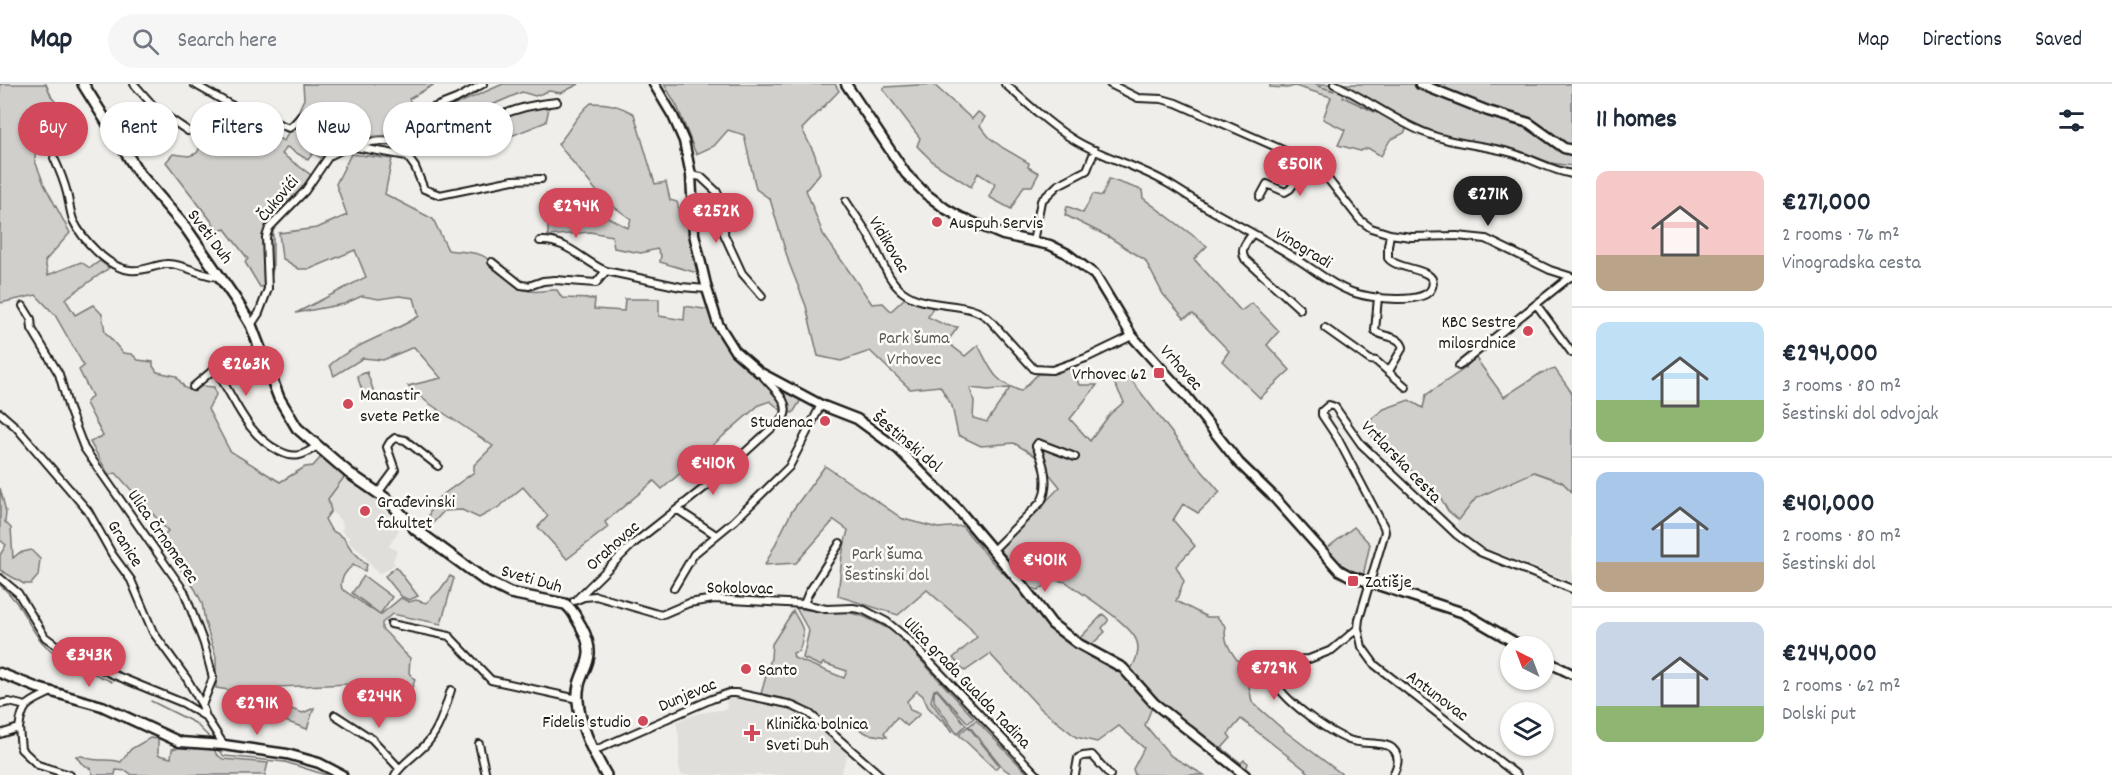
<!DOCTYPE html>
<meta charset="utf-8">
<style>
:root{--surface:#fff;--page:#f6f6f7;--text:#1f2937;--muted:#747a83;--line:#e0e1e3;--accent:#d1495b}
body{margin:0;font-family:Dekko,sans-serif;background:var(--page);color:var(--text);height:100vh;display:flex;flex-direction:column;font-size:22px;white-space:nowrap}
*{box-sizing:border-box;margin:0}
p{font-size:20px;color:var(--muted)}
.icon{flex:none;width:33px;height:33px;fill:none;stroke:currentColor;stroke-width:2;stroke-linecap:round;stroke-linejoin:round}
.map{position:relative;flex:1;overflow:hidden}
.sheet{display:flex;flex-direction:column;background:var(--surface);width:540px}
.sheet>*{flex:none}
.hud{position:absolute;left:18px;top:18px;width:570px;height:54px;display:flex;gap:12px}
.needle{width:39px;rotate:318deg}
.tools{position:absolute;left:1500px;top:552px;display:grid;gap:12px}
.tools a{display:grid;place-items:center;width:54px;height:54px;border-radius:50%;background:var(--surface);box-shadow:0 2px 4px #0004;font-size:30px}
.price{position:absolute;translate:-50% -51px;padding:0 14px;border-radius:21px;background:var(--accent);color:#fff;font-size:20px;line-height:39px;filter:drop-shadow(0 2px 3px #0008)}
.price::after{content:'';position:absolute;left:50%;top:36px;width:18px;height:14px;margin-left:-9px;background:inherit;clip-path:polygon(0 0,100% 0,50% 100%)}
.price.active{background:#222;color:#fff}
ul{padding:0;list-style:none}
li{display:flex;align-items:center;gap:18px;height:150px;padding:0 24px}
li+li{border-top:2px solid var(--line)}
li span{display:grid;place-items:center;flex:none;width:168px;height:120px;border-radius:12px;color:#555}
li>.icon{margin-inline-start:auto}
span .icon{width:72px;height:72px;fill:#fffc;stroke-width:1}
li b{font-size:26px}
h2{display:flex;justify-content:space-between;align-items:center;height:72px;padding:0 24px;font-size:26px}
.tag{padding:0 21px;border-radius:27px;background:var(--surface);box-shadow:0 2px 4px #0004;font-size:21px;line-height:54px}
.tag.active{background:var(--accent);color:#fff}
header{display:flex;align-items:center;gap:36px;box-sizing:border-box;height:84px;padding:0 30px;background:var(--surface);border-bottom:2px solid var(--line)}
header strong{font-size:28px}
nav{display:flex;gap:33px;margin-inline-start:auto;font-size:21px}
.search{width:420px;height:54px;background:var(--page);display:flex;align-items:center;gap:15px;box-sizing:border-box;padding:0 21px;border-radius:33px;color:var(--muted);font-size:22px}
main{display:flex;flex:1;min-height:0}
.map>svg:first-child{display:block}
</style>
<header>
<strong>Map</strong>
<div class="search"><svg class="icon" aria-label="search" viewBox="0 0 24 24"><circle cx="10" cy="10" r="6"/><path d="M15 15l6 6"/></svg>Search here</div>
<nav><a>Map</a><a>Directions</a><a>Saved</a></nav>
</header>
<main>
<div class="map">
<svg width="1572" height="691" viewBox="0 0 1572 691">
<rect width="100%" height="100%" fill="#f0eeea"/>
<filter id="ink" filterUnits="userSpaceOnUse"><feTurbulence type="fractalNoise" baseFrequency=".0167" numOctaves="2"/><feDisplacementMap in="SourceGraphic" scale="12" xChannelSelector="R" yChannelSelector="G"/><feConvolveMatrix kernelMatrix="1 2 1 2 8 2 1 2 1" color-interpolation-filters="sRGB"/></filter>
<g filter="url(#ink)">
<path fill="#e0deda" d="M1535,388L1562,398L1572,408V498L1475,460L1456,441L1475,414Z
M346,390L379,414L376,419L395,438L399,446L389,462L397,467L393,477L395,480L384,488L379,489L374,485L362,469L348,458L350,454L341,447L343,444L342,438L331,427L327,415Z
M726,614H735L759,618L786,624L803,630L849,668L840,691H681L679,682V653L676,638L699,629L727,625Z"/>
<path fill="#d0cfcc" stroke="#767674" stroke-width="1.5" fill-rule="evenodd" d="M0,0H46L52,14L67,30L57,39L37,40L35,77L44,100L70,149L45,177L48,191L81,178L90,184L100,177L109,184L65,215L75,231L93,221L102,230L105,248L123,269L132,270L138,276L153,278V282L157,288L176,292L185,304L194,308L202,302L214,303L216,311L208,325L230,367L280,398L305,383L313,382L321,373L345,392L328,415L331,427L325,435L331,446L343,453L351,465L367,481L365,487L353,481C346,487 339,496 342,505L380,531L401,514L409,518L416,516L426,519L440,506L450,492L454,494L441,540L392,530L382,539V545C393,554 399,565 410,574L409,589L415,596L404,624L392,628L381,618L388,605L376,597L367,607L350,600L277,603L272,619L303,629L314,624L307,645L277,634L259,619L249,621C242,607 231,606 216,604V573L205,538L202,519L195,505L159,456L168,447L116,389L109,391L90,358L103,352L86,319L92,312L79,286L84,282L55,231L36,211L0,219Z
M303,0H435L409,15L418,32L434,30L503,0H579L561,9L549,7L535,12L522,8L492,21L482,30L487,31L539,16L550,19L546,38L471,68L450,69L428,62L411,63L390,60L394,54C382,47 367,58 355,49C348,44 343,36 337,30L334,33L348,49L338,65L321,74L313,69L308,76L287,63L282,70L311,91L294,118L273,137V184L269,203H260L245,178L248,175L225,145L219,147L166,78L173,70L189,72L197,69L204,55L209,54L211,47H219L220,42H211L209,37L215,36L223,23L250,35V41L284,57L304,15Z
M664,0H835L839,7L802,45L815,71L820,89L806,106L823,150L872,220L883,219L891,227L905,214L933,223L928,233L945,241L958,243L947,258L965,272L978,261C991,285 993,298 1021,307L1038,290H1053L1072,281L1079,301H1097L1070,335L1090,357L1110,330L1124,318L1111,293H1129L1191,374L1220,408L1198,429L1183,420L1173,436L1195,462L1176,482L1184,497L1176,517L1207,533H1217L1226,543C1220,561 1244,584 1255,598L1249,602L1252,618L1286,648L1343,691H1312L1241,635L1228,650L1231,654L1222,664L1241,679L1244,676L1248,679L1247,683L1244,685C1205,654 1161,625 1131,585C1136,577 1140,568 1137,558C1132,540 1082,510 1066,498L1055,496L1038,506L1031,504L998,466L1060,403L1034,371L1014,359L981,362L958,351L952,322L940,302L910,305L870,267L841,277L818,272L806,222L789,179L770,115L756,105L744,51L728,46L714,62L696,70L677,22ZM970,304L988,306L1010,304L987,338L973,334L974,317Z
M933,0L972,35L978,28L985,33L980,42L990,54L1003,64L1029,79L1028,83L1039,89L1032,102H1024L1011,125L989,113L995,100L978,89L971,103L934,79L917,62L920,54L883,5L885,3Z
M1270,0H1572V82L1551,79L1514,65L1444,52L1411,38L1404,49L1390,56L1381,72L1368,64L1360,67L1338,61L1345,46L1323,35L1331,13L1295,2L1287,4L1270,3Z
M591,19C608,19 619,21 634,30L655,100L666,98L670,116L677,118L682,135H686L697,189L660,178L661,171L657,165L641,169L614,164L612,152L590,148L548,152V118L576,116L628,144L631,135L603,115L558,60C571,46 575,32 591,19Z
M351,70L392,75L385,110L433,135L448,166C458,168 477,167 485,173C499,183 508,201 525,206C536,210 546,205 557,206L562,214L595,215L594,225L624,227L625,215H659V232L684,236L685,222L710,226L714,242L774,301L802,314L793,329L782,327L770,317L759,321L662,405L654,397L605,438L608,443L567,475L538,443L548,432L523,403L499,423L479,434L462,426L444,427L432,440L427,436L434,417L474,388V381L493,362L427,318L408,302L441,294L414,263L383,276L363,274L334,292L330,281C355,259 391,250 419,232L414,214L399,212L379,215L362,212L344,220L296,229L366,193L355,166L310,185H299L282,174L279,149L317,144L347,131L336,100Z
M1109,95L1142,106L1143,114L1207,162L1194,175L1241,227L1252,219L1279,247L1267,261L1290,286L1260,314L1222,277L1229,267L1193,230L1184,234L1163,210L1145,176L1109,153L1065,131L1067,122L1083,129L1093,110L1102,112Z
M1475,273L1504,313L1541,289L1555,285L1572,309V408L1562,398L1534,388L1476,414L1459,436L1448,427L1438,409L1374,355L1363,341L1384,325L1409,316L1423,324L1426,311L1464,285Z
M367,288L376,314L366,317L357,292Z
M825,382L903,435L938,444L962,442L994,480L1028,513L1044,536L1115,582L1152,623L1145,641L1171,672L1204,691H1135L1133,685L1144,664L1119,642L1097,658L1076,653L1040,624L990,570L965,587L953,574L977,553L970,544L927,506L898,531L838,512L842,471L848,446L834,436L796,479L765,481L792,427Z
M0,404L6,428L5,438L11,444L13,474L19,469L31,466L40,475L38,492L31,500H24L0,486V471L6,461L0,456Z
M1354,443L1370,460L1363,492C1346,487 1338,478 1326,465Z
M396,483L418,512L409,516L401,512L385,492Z
M364,492L392,513L380,530L352,509Z
M796,524L827,529L840,527L851,529L865,533L895,548L974,634L968,639L937,605L934,606L931,617L953,648L928,623L923,612L917,607L907,617L910,626L920,630L907,642L897,633L884,649L887,653L868,650L840,635L829,639L798,619L761,610L771,574L772,560L793,527C804,545 806,547 799,567L793,569L794,574L844,594L847,587L823,579L821,582L803,574L809,547Z
M1103,530L1108,535V537L1102,544L1105,548L1089,563L1079,558L1080,554Z
M937,606L966,641L957,650L934,617V608Z
M976,636L1029,691H1013L1003,684L969,642Z
M968,642L999,681L995,685L959,651Z
M150,654L158,655V671L171,674L172,665L183,662L214,663L216,670L223,675L268,679L265,691H132L127,687L116,686L115,691H93L91,685L81,679L76,672C83,671 85,673 91,675C101,677 111,675 121,678L131,665Z"/>
<g fill="none" stroke-linecap="round" stroke-linejoin="round">
<path stroke="#706f6d" stroke-width="1.5" d="M1310,0H1311
M1282,2L1290,0
M1318,2L1334,7
M1343,13L1377,29
M0,501C23,520 25,538 42,558C59,577 90,587 112,598
M151,617L195,639L214,658
M217,665L224,672L285,678L326,691"/>
<defs>
<path id="minor" d="M134,0L157,26L188,47
M194,0L231,21L289,44C297,39 300,31 306,28C320,22 344,51 347,63
M1005,0C1028,20 1051,42 1076,57C1105,74 1138,82 1167,99C1181,107 1195,117 1209,125C1237,141 1265,155 1292,172C1313,184 1332,202 1355,209C1369,214 1426,222 1432,203C1439,183 1397,187 1388,174V162L1390,150
M1110,0L1138,14L1162,15L1176,19L1317,81L1360,136L1371,144L1390,150L1411,153L1457,152L1486,155L1550,186L1572,193
M1334,0C1365,14 1392,35 1423,48C1454,61 1482,60 1512,69C1533,75 1550,86 1572,90
M415,31L456,15L483,0
M355,63C378,51 417,62 442,59C452,58 465,56 473,51C480,47 484,40 491,36C512,25 534,20 557,18
M54,74C59,85 64,97 67,109C69,117 70,127 73,136C82,155 108,184 130,186C143,188 154,181 167,180C183,179 202,193 221,193
M691,91L701,93L717,108L725,126L724,150L742,189L762,212
M1260,113L1267,100L1285,108L1290,105L1310,78
M846,117C854,130 864,142 871,156C881,173 887,196 903,208C929,227 969,215 990,236L1034,285L1052,286L1086,274L1132,252
M1252,150C1247,158 1239,165 1245,175L1300,225
M540,157C566,155 584,178 606,187
M1033,158L1041,117L1058,101L1087,86L1095,66
M492,178L521,201L529,202L543,197L555,196L596,199L606,187L681,203L707,205
M1378,213L1375,247C1384,254 1399,251 1403,263L1389,287
M1536,220L1572,269
M23,222L31,235L32,245L59,290L69,325L84,364L184,507L204,560L213,594L202,621L206,633L224,661
M251,241L259,229L268,205L266,153L269,144L305,107L329,72L347,63H355L407,72L415,83L424,105L440,111L513,96L541,95
M1325,244L1370,276L1376,277L1406,303
M1459,282L1570,193
M193,303L212,287L217,288C236,317 246,350 279,367C294,375 303,372 317,362
M0,329L16,343L88,427L112,470L131,496L153,548L187,595L202,621
M378,409L395,386L387,363L390,358L395,354L405,356L438,382
M678,426L716,451
M992,467L1041,418C1050,401 1044,378 1036,362L1038,359L1075,373
M0,494L18,509L45,553L67,569L112,590L183,619L206,633
M674,504L694,470L734,437L789,383L821,321
M578,514L633,460L718,393L784,333C792,317 771,303 762,291
M574,517L584,513L596,512L661,531L689,519L714,515L804,520L826,525L853,524L864,526L887,538L909,556L1037,691
M804,520L808,510L840,459
M391,540L449,552L491,596L578,615
M1358,544L1332,566L1309,575L1286,576C1279,581 1274,587 1275,595C1279,615 1331,649 1349,656C1361,661 1386,657 1393,665C1401,673 1397,683 1393,691
M0,620L9,618L26,622
M335,631L372,655L399,684
M19,644L21,665L38,681L70,691
M0,650L19,644C23,618 28,620 51,608
M479,660L486,691
M593,667L712,615L729,609H736L788,620L810,630L880,691
M395,691C403,678 418,670 428,658C440,644 445,624 451,606
M1075,691L1078,674L1083,672L1092,671L1110,691
M1517,691L1375,581L1362,563L1358,544L1359,535L1385,448L1384,443L1338,355L1322,331V327L1329,321L1335,323L1361,360L1457,451L1480,468L1572,505"/>
<path id="tertiary" d="M654,0L673,32L684,57L691,91L694,150L707,205L718,240L735,267L759,288L821,321L857,335L898,365L957,424L1023,502L1052,540L1077,559L1123,584L1154,619L1245,691
M846,0L906,90L926,110L946,125L960,133L1003,151L1050,161L1066,169L1095,191L1132,252L1186,312L1239,379L1271,410L1339,486L1350,492L1464,529L1521,562
M1420,0L1488,27L1529,39L1564,64L1572,66
M1544,576L1572,590
M0,589L38,604L102,622L180,658L224,661L287,670L319,679L342,691"/>
<path id="secondary" d="M83,0L138,88L186,144L236,216L251,241L279,314L297,344L349,389L388,416L415,445L486,497L510,509L565,520C573,525 576,534 581,542C602,581 575,584 578,617C580,643 593,669 606,691"/>
</defs>
<use href="#minor" stroke="#1c1c1c" stroke-width="10"/>
<use href="#tertiary" stroke="#1c1c1c" stroke-width="13"/>
<use href="#secondary" stroke="#1c1c1c" stroke-width="14"/>
<use href="#minor" stroke="#fdfcf7" stroke-width="6"/>
<use href="#tertiary" stroke="#fdfcf7" stroke-width="8"/>
<use href="#secondary" stroke="#fdfcf7" stroke-width="9"/>
</g>
</g>
<g fill="#d1495b" stroke="#fdfcf7" stroke-width="2">
<circle cx="937" cy="138" r="6"/>
<circle cx="1528" cy="247" r="6"/>
<rect x="1153" y="283" width="12" height="12" rx="3"/>
<circle cx="348" cy="320" r="6"/>
<circle cx="825" cy="337" r="6"/>
<circle cx="365" cy="427" r="6"/>
<rect x="1347" y="491" width="12" height="12" rx="3"/>
<circle cx="746" cy="585" r="6"/>
<circle cx="643" cy="637" r="6"/>
<path d="M749 640h6v6h6v6h-6v6h-6v-6h-6v-6h6z"/>
</g>
<g text-anchor="middle" stroke-width="5" stroke-linejoin="round" paint-order="stroke">
<g font-size="18" fill="#1c1c1c" stroke="#fdfcf7">
<text transform="translate(277 114) rotate(-50)" y="6">Čukovići</text>
<text transform="translate(211 152) rotate(53)" y="6">Sveti Duh</text>
<text transform="translate(890 160) rotate(59)" y="6">Vidikovac</text>
<text transform="translate(1304 163) rotate(31)" y="6">Vinogradi</text>
<text transform="translate(1182 283) rotate(48)" y="6">Vrhovec</text>
<text transform="translate(908 357) rotate(40)" y="6">Šestinski dol</text>
<text transform="translate(1402 377) rotate(46)" y="6">Vrtlarska cesta</text>
<text transform="translate(164 452) rotate(55)" y="6">Ulica Črnomerec</text>
<text transform="translate(126 459) rotate(58)" y="6">Granice</text>
<text transform="translate(612 461) rotate(-42)" y="6">Orahovac</text>
<text transform="translate(532 494) rotate(16)" y="6">Sveti Duh</text>
<text transform="translate(740 503) rotate(1)" y="6">Sokolovac</text>
<text transform="translate(968 598) rotate(46)" y="6">Ulica grada Gualda Tadina</text>
<text transform="translate(687 610) rotate(-23)" y="6">Dunjevac</text>
<text transform="translate(1438 611) rotate(37)" y="6">Antunovac</text>
</g>
<g font-size="18" fill="#1c1c1c" stroke="#fdfcf7" text-anchor="start">
<text x="949" y="144">Auspuh Servis</text>
<text x="1516" y="243" text-anchor="end">KBC Sestre<tspan x="1516" dy="21">milosrdnice</tspan></text>
<text x="1147" y="295" text-anchor="end">Vrhovec 62</text>
<text x="360" y="316">Manastir<tspan x="360" dy="21">svete Petke</tspan></text>
<text x="813" y="343" text-anchor="end">Studenac</text>
<text x="377" y="423">Građevinski<tspan x="377" dy="21">fakultet</tspan></text>
<text x="1365" y="503">Zatišje</text>
<text x="758" y="591">Santo</text>
<text x="631" y="643" text-anchor="end">Fidelis studio</text>
<text x="766" y="645">Klinička bolnica<tspan x="766" dy="21">Sveti Duh</tspan></text>
</g>
<g font-size="18" fill="#5b5b5a" stroke="#fdfcf7">
<text x="914" y="259">Park šuma<tspan x="914" dy="21">Vrhovec</tspan></text>
<text x="887" y="475">Park šuma<tspan x="887" dy="21">Šestinski dol</tspan></text>
</g>
</g>
</svg>
<div class="tools">
<a><svg class="needle" viewBox="-14 -14 28 28"><path d="M0-13l5 13h-10z" fill="#e53935"/><path d="M0 13l5-13h-10z" fill="#747a83"/></svg></a>
<a><svg class="icon" aria-label="layers" viewBox="0 0 24 24"><path d="M12 4l9 5-9 5-9-5zM3 14l9 5 9-5"/></svg></a>
</div>
<b class="price" style="left:1300px;top:113px">€501K</b>
<b class="price active" style="left:1488px;top:143px">€271K</b>
<b class="price" style="left:576px;top:155px">€294K</b>
<b class="price" style="left:716px;top:160px">€252K</b>
<b class="price" style="left:246px;top:313px">€263K</b>
<b class="price" style="left:713px;top:412px">€410K</b>
<b class="price" style="left:1045px;top:509px">€401K</b>
<b class="price" style="left:89px;top:604px">€343K</b>
<b class="price" style="left:1274px;top:617px">€729K</b>
<b class="price" style="left:379px;top:645px">€244K</b>
<b class="price" style="left:257px;top:652px">€291K</b>
<div class="hud">
<a class="tag active">Buy</a>
<a class="tag">Rent</a>
<a class="tag">Filters</a>
<a class="tag">New</a>
<a class="tag">Apartment</a>
</div>
</div>
<section class="sheet">
<h2>11 homes<svg class="icon" aria-label="filters" viewBox="0 0 24 24"><path d="M4 7h16M4 17h16"/><circle cx="9" cy="7" r="2"/><circle cx="15" cy="17" r="2"/></svg></h2>
<ul>
<li><span style="background:linear-gradient(#f6c9c9 70%,#b9a48a 0)"><svg class="icon" aria-label="home" viewBox="0 0 24 24"><path d="M3 11l9-7 9 7M6 9v11h12V9"/></svg></span><div><b>€271,000</b><p>2 rooms · 76 m²</p><p>Vinogradska cesta</p></div></li>
<li><span style="background:linear-gradient(#bfe0f5 65%,#8fb573 0)"><svg class="icon" aria-label="home" viewBox="0 0 24 24"><path d="M3 11l9-7 9 7M6 9v11h12V9"/></svg></span><div><b>€294,000</b><p>3 rooms · 80 m²</p><p>Šestinski dol odvojak</p></div></li>
<li><span style="background:linear-gradient(#a9c7e8 75%,#b9a48a 0)"><svg class="icon" aria-label="home" viewBox="0 0 24 24"><path d="M3 11l9-7 9 7M6 9v11h12V9"/></svg></span><div><b>€401,000</b><p>2 rooms · 80 m²</p><p>Šestinski dol</p></div></li>
<li><span style="background:linear-gradient(#c9d6e8 70%,#8fb573 0)"><svg class="icon" aria-label="home" viewBox="0 0 24 24"><path d="M3 11l9-7 9 7M6 9v11h12V9"/></svg></span><div><b>€244,000</b><p>2 rooms · 62 m²</p><p>Dolski put</p></div></li>
</ul>
</section>
</main>
